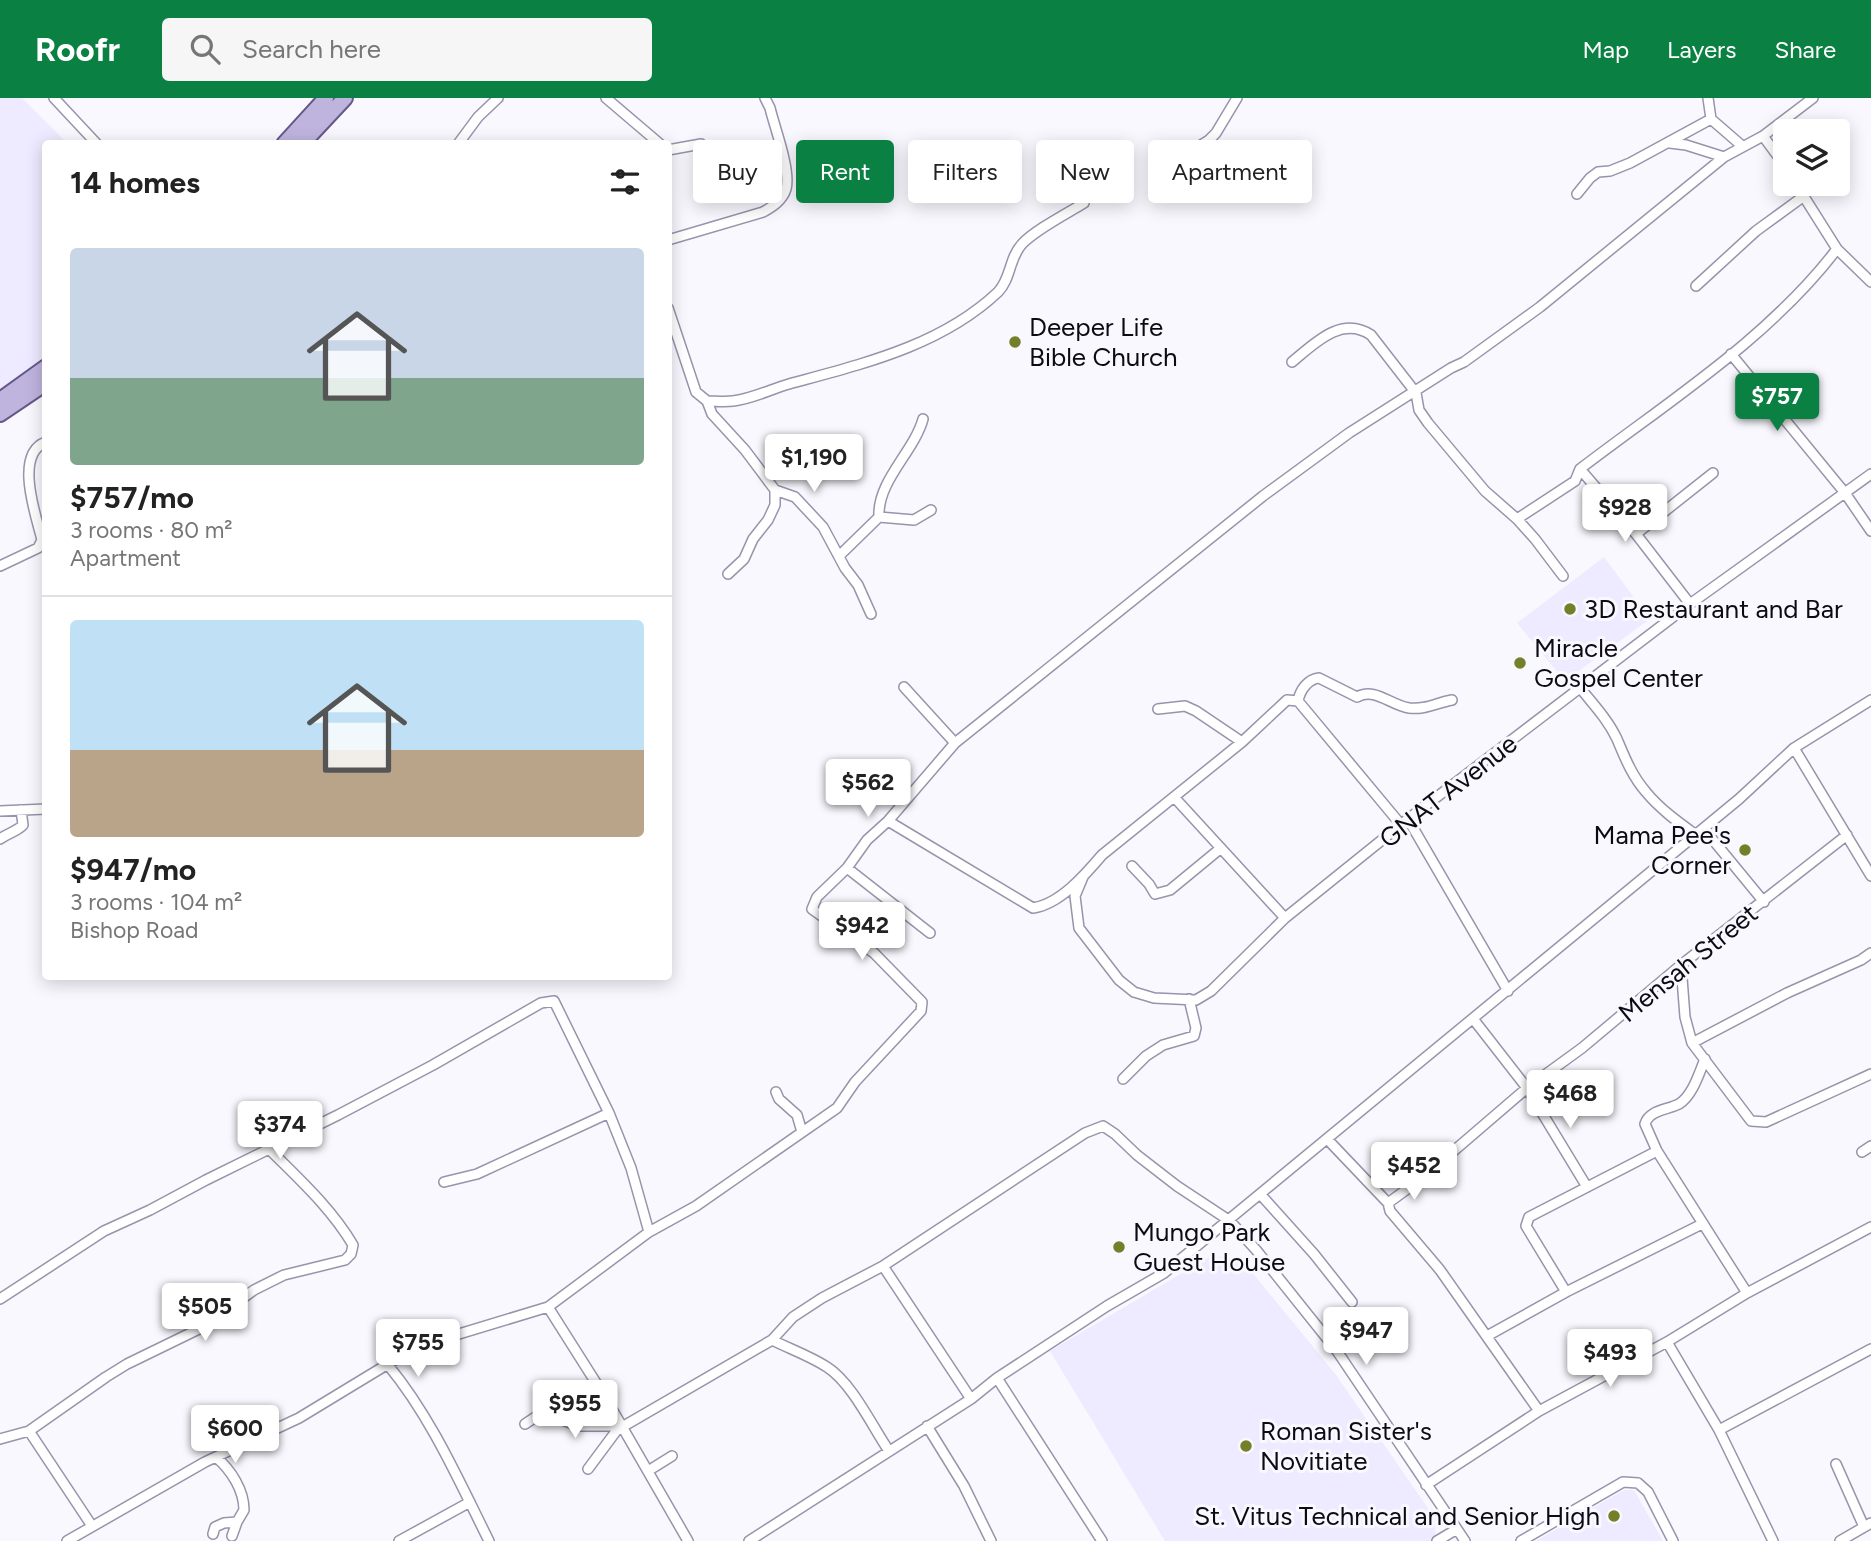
<!DOCTYPE html>
<meta charset="utf-8">
<style>
:root{--surface:#fff;--page:#f6f6f6;--text:#222;--muted:#767676;--line:#e0e0e0;--accent:#0b8043}
body{margin:0;font-family:Figtree,sans-serif;background:var(--page);color:var(--text);height:100vh;display:flex;flex-direction:column;font-size:26px;white-space:nowrap}
*{box-sizing:border-box;margin:0}
p{font-size:23px;color:var(--muted)}
.icon{flex:none;width:38px;height:38px;fill:none;stroke:currentColor;stroke-width:2;stroke-linecap:round;stroke-linejoin:round}
.map{position:relative;flex:1;overflow:hidden}
.side{position:absolute;left:42px;top:42px;width:630px;height:840px;display:flex;flex-direction:column;background:var(--surface);border-radius:7px;box-shadow:0 4px 18px #0003}
.side>*{flex:none}
.top-card{position:absolute;left:693px;top:42px;width:665px;height:63px;display:flex;gap:14px}
.controls{position:absolute;left:1773px;top:21px;display:grid;gap:14px}
.controls a{display:grid;place-items:center;width:77px;height:77px;border-radius:7px;background:var(--surface);box-shadow:0 4px 18px #0003;font-size:35px}
.price{position:absolute;translate:-50% -60px;padding:0 16px;border-radius:7px;background:#fff;color:#222;font-size:23px;line-height:46px;filter:drop-shadow(0 2px 4px #0008)}
.price::after{content:'';position:absolute;left:50%;top:42px;width:21px;height:16px;margin-left:-10px;background:inherit;clip-path:polygon(0 0,100% 0,50% 100%)}
.price.current{background:var(--accent);color:#fff}
ul{padding:0;list-style:none}
li{display:grid;align-content:center;gap:14px;height:371px;padding:0 28px}
li+li{border-top:2px solid var(--line)}
li span{display:grid;place-items:center;height:217px;border-radius:7px;color:#555}
li>.icon{margin-inline-start:auto}
span .icon{width:126px;height:126px;fill:#fffc;stroke-width:1}
li b{font-size:30px}
h2{display:flex;justify-content:space-between;align-items:center;height:84px;padding:0 28px;font-size:30px}
.chip{padding:0 24px;border-radius:7px;background:var(--surface);box-shadow:0 4px 18px #0003;font-size:24px;line-height:63px}
.chip.current{background:var(--accent);color:#fff}
header{display:flex;align-items:center;gap:42px;box-sizing:border-box;height:98px;padding:0 35px;background:var(--accent);color:#fff}
header strong{font-size:33px}
nav{display:flex;gap:38px;margin-inline-start:auto;font-size:24px}
.search{width:490px;height:63px;background:var(--page);display:flex;align-items:center;gap:18px;box-sizing:border-box;padding:0 24px;border-radius:7px;color:var(--muted);font-size:26px}
.map>svg:first-child{display:block}
</style>
<header>
<strong>Roofr</strong>
<div class="search"><svg class="icon" aria-label="search" viewBox="0 0 24 24"><circle cx="10" cy="10" r="6"/><path d="M15 15l6 6"/></svg>Search here</div>
<nav><a>Map</a><a>Layers</a><a>Share</a></nav>
</header>
<div class="map">
<svg width="1871" height="1443" viewBox="0 0 1871 1443">
<rect width="100%" height="100%" fill="#f9f8fe"/>
<path fill="#eeeaff" d="M0,0H22L67,45L46,46L45,262L0,296Z
M1604,459L1650,521L1565,583L1517,525Z
M1211,1158L1242,1162L1336,1277L1434,1419L1436,1440L1431,1443H1165L1050,1253Z
M1624,1392H1634L1663,1443H1536Z"/>
<g fill="none" stroke-linecap="round" stroke-linejoin="round">
<defs>
<path id="minor" d="M54,0L97,46
M606,0L660,46
M1708,0L1711,21
M1763,38L1813,0
M1670,45L1686,47L1724,59
M458,46L478,19L498,0
M668,52L701,46
M1177,62L1209,42L1216,35L1237,0
M1796,86L1837,151L1871,184
M1577,96L1590,80L1598,74L1610,73L1630,65L1711,21L1741,47
M668,142L763,114C772,109 782,103 786,91C791,72 775,31 770,10L765,0
M1696,188L1756,133L1804,98
M668,210L696,294L707,303C715,303 725,304 733,303C752,301 771,291 789,286C862,266 941,248 998,194C1011,181 1009,160 1022,146C1035,132 1066,116 1084,105
M1731,256L1845,395L1871,433
M1292,264C1314,246 1341,217 1371,237L1416,295L1419,312L1428,325L1485,393L1517,421L1535,441L1563,478
M707,303L712,316L745,352L775,392L795,399L823,429L845,470L858,487L871,516
M1580,371L1636,436L1690,506
M879,419C877,383 914,354 923,321
M1517,421L1575,383L1580,371C1669,303 1769,240 1837,151
M1636,436L1713,375
M839,458L879,419L914,422L931,412
M0,468L38,450L42,442C37,420 13,356 46,344
M728,476L744,461L753,441L768,422L775,407V392
M904,589L955,645
M1581,591C1594,607 1608,622 1617,641C1625,660 1632,678 1646,694C1660,711 1678,724 1696,737
M1298,603C1300,592 1308,581 1319,580L1357,599C1375,589 1390,607 1409,610C1425,612 1436,605 1452,602
M1158,611L1185,608L1196,613L1242,644
M1794,650L1871,778
M1174,699L1285,820
M0,713L46,711
M1408,721L1508,893
M888,723L1033,810C1060,806 1085,777 1102,757L1242,644L1287,602L1298,603L1402,728
M1704,731L1764,804
M0,741C8,735 16,734 23,727L21,712
M1132,768L1149,786L1155,796L1170,792L1221,750
M847,770L930,835
M1083,779L1075,798L1079,830L1119,882L1134,894L1154,900L1196,902L1211,893L1285,820L1408,721L1690,506L1871,376
M1681,867L1685,919L1692,945L1751,1023L1766,1024L1871,976
M1474,922L1527,990L1587,1089
M1692,945L1787,895L1861,862L1871,855
M1705,961C1699,975 1693,997 1679,1006C1667,1012 1649,1012 1645,1026L1657,1053L1747,1195
M1123,981L1146,958L1163,947L1194,938L1196,930L1189,901
M776,994L779,1001L797,1017L802,1034
M1328,1042L1388,1105
M1862,1054L1871,1048
M444,1084L477,1076L609,1015
M1261,1097L1314,1156L1352,1204
M649,1134L696,1108L837,1010L855,984L921,913L922,904L874,855L812,811L817,799L847,770L867,742L888,723L955,645L1263,398L1349,335L1451,270L1464,264L1540,209L1724,59L1763,38L1785,68
M883,1168L971,1301
M1566,1194L1526,1128L1529,1119L1657,1053
M0,1201L104,1133L150,1112L206,1082L338,1017L433,967L541,905L554,903L609,1015L631,1070L649,1134L548,1209L416,1249L299,1320L205,1364L67,1443
M548,1209L605,1299L688,1443
M1487,1238L1566,1194L1702,1126
M772,1242C790,1251 810,1258 827,1269C852,1285 872,1328 889,1353
M1667,1244L1719,1332L1773,1443
M388,1267C431,1319 459,1383 489,1443
M997,1280L1102,1443
M1539,1313L1440,1172L1390,1113L1388,1105L1421,1081L1527,990L1582,950L1681,867L1847,737
M525,1326L537,1318L547,1316L578,1328H621
M927,1328L964,1388L991,1443
M1719,1332L1871,1251
M29,1333L92,1428
M0,1341L29,1333L106,1279L127,1266L203,1229L254,1192L284,1177L345,1162L351,1156L353,1147C331,1110 300,1082 270,1052
M1836,1366L1864,1429
M588,1371L617,1332L772,1242L793,1219L822,1200L883,1168L1085,1035L1103,1028L1115,1036L1137,1057L1177,1088L1230,1123L1257,1153L1337,1253L1465,1443
M648,1373L672,1358
M1426,1387L1539,1313L1667,1244L1747,1195L1871,1129
M213,1436L215,1429L224,1425L237,1424L244,1412C244,1392 231,1372 216,1359
M232,1438L237,1424
M399,1443L470,1404
M749,1443L971,1301L997,1280L1107,1208L1164,1175L1739,701L1794,650L1871,602
M1437,1443L1457,1431
M1521,1443L1623,1384L1638,1385L1648,1394L1673,1443
M1840,1443L1871,1425"/>
<path id="primary" d="M284,46L326,0
M302,46L345,0
M0,302L46,269
M0,316L46,285"/>
</defs>
<use href="#minor" stroke="#9993ac" stroke-width="12"/>
<use href="#primary" stroke="#655889" stroke-width="18"/>
<use href="#minor" stroke="#fff" stroke-width="9"/>
<use href="#primary" stroke="#bfb4de" stroke-width="14"/>
</g>
<g fill="#757f2a" stroke="#f9f8fe" stroke-width="2.5">
<circle cx="1015" cy="244" r="7"/>
<circle cx="1570" cy="511" r="7"/>
<circle cx="1520" cy="565" r="7"/>
<circle cx="1745" cy="752" r="7"/>
<circle cx="1119" cy="1149" r="7"/>
<circle cx="1246" cy="1348" r="7"/>
<circle cx="1614" cy="1418" r="7"/>
</g>
<g text-anchor="middle" stroke-width="6" stroke-linejoin="round" paint-order="stroke">
<g font-size="26" fill="#0d0a13" stroke="#f9f8fe" text-anchor="start">
<text x="1029" y="238">Deeper Life<tspan x="1029" dy="30">Bible Church</tspan></text>
<text x="1584" y="520">3D Restaurant and Bar</text>
<text x="1534" y="559">Miracle<tspan x="1534" dy="30">Gospel Center</tspan></text>
<text x="1731" y="746" text-anchor="end">Mama Pee's<tspan x="1731" dy="30">Corner</tspan></text>
<text x="1133" y="1143">Mungo Park<tspan x="1133" dy="30">Guest House</tspan></text>
<text x="1260" y="1342">Roman Sister's<tspan x="1260" dy="30">Novitiate</tspan></text>
<text x="1600" y="1427" text-anchor="end">St. Vitus Technical and Senior High</text>
</g>
<g font-size="26" fill="#0d0a13" stroke="#f9f8fe">
<text transform="translate(1448 693) rotate(-38)" y="9">GNAT Avenue</text>
<text transform="translate(1688 865) rotate(-39)" y="9">Mensah Street</text>
</g>
</g>
</svg>
<div class="controls">
<a><svg class="icon" aria-label="layers" viewBox="0 0 24 24"><path d="M12 4l9 5-9 5-9-5zM3 14l9 5 9-5"/></svg></a>
</div>
<b class="price current" style="left:1777px;top:335px">$757</b>
<b class="price" style="left:814px;top:396px">$1,190</b>
<b class="price" style="left:1625px;top:446px">$928</b>
<b class="price" style="left:868px;top:721px">$562</b>
<b class="price" style="left:862px;top:864px">$942</b>
<b class="price" style="left:1570px;top:1032px">$468</b>
<b class="price" style="left:280px;top:1063px">$374</b>
<b class="price" style="left:1414px;top:1104px">$452</b>
<b class="price" style="left:205px;top:1245px">$505</b>
<b class="price" style="left:1366px;top:1269px">$947</b>
<b class="price" style="left:418px;top:1281px">$755</b>
<b class="price" style="left:1610px;top:1291px">$493</b>
<b class="price" style="left:575px;top:1342px">$955</b>
<b class="price" style="left:235px;top:1367px">$600</b>
<div class="top-card">
<a class="chip">Buy</a>
<a class="chip current">Rent</a>
<a class="chip">Filters</a>
<a class="chip">New</a>
<a class="chip">Apartment</a>
</div>
<section class="side">
<h2>14 homes<svg class="icon" aria-label="filters" viewBox="0 0 24 24"><path d="M4 7h16M4 17h16"/><circle cx="9" cy="7" r="2"/><circle cx="15" cy="17" r="2"/></svg></h2>
<ul>
<li><span style="background:linear-gradient(#c9d6e8 60%,#7fa58c 0)"><svg class="icon" aria-label="home" viewBox="0 0 24 24"><path d="M3 11l9-7 9 7M6 9v11h12V9"/></svg></span><div><b>$757/mo</b><p>3 rooms · 80 m²</p><p>Apartment</p></div></li>
<li><span style="background:linear-gradient(#bfe0f5 60%,#b9a48a 0)"><svg class="icon" aria-label="home" viewBox="0 0 24 24"><path d="M3 11l9-7 9 7M6 9v11h12V9"/></svg></span><div><b>$947/mo</b><p>3 rooms · 104 m²</p><p>Bishop Road</p></div></li>
</ul>
</section>
</div>
